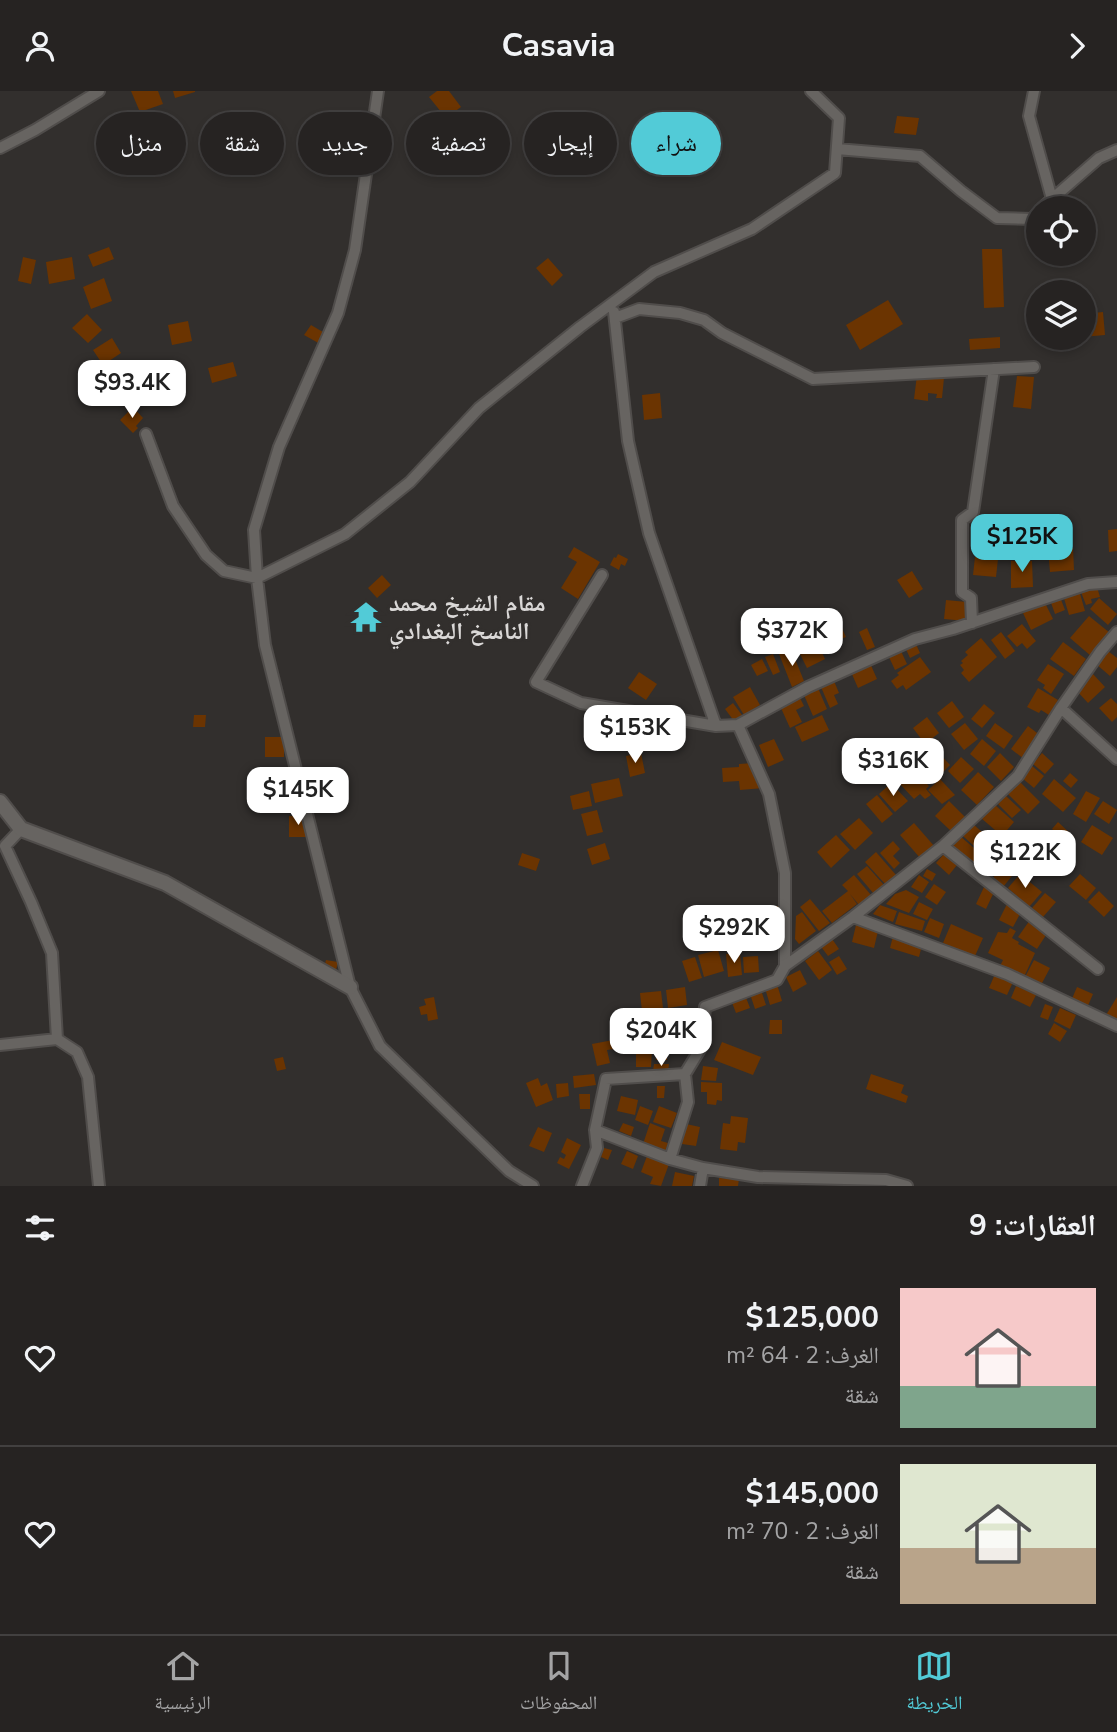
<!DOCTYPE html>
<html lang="ar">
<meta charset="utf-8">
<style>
:root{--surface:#262322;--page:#2e2b2a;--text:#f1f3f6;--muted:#a4a4a5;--line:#424040;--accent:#52cbd7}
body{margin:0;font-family:"Nunito Sans","Noto Naskh Arabic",sans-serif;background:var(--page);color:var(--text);direction:rtl;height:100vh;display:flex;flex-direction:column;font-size:26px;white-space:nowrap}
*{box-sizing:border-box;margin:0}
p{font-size:23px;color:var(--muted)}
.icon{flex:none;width:38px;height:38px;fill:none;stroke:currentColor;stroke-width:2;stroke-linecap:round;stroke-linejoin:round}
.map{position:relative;height:1095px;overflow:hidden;direction:ltr}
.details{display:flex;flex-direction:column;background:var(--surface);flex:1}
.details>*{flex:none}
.banner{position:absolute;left:21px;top:21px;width:700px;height:63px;direction:rtl;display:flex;gap:14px}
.fabs{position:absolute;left:1026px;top:105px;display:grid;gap:14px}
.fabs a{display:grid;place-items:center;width:70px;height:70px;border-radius:50%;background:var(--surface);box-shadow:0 4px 10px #0003,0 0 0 2px var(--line);font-size:35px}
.price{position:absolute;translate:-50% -60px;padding:0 16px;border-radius:14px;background:#fff;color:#222;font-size:23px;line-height:46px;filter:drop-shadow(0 2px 4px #0008)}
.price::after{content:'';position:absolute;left:50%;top:42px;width:21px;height:16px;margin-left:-10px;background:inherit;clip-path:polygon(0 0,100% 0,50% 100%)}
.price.current{background:var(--accent);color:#111}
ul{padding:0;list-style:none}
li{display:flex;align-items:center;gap:21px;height:175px;padding:0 21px}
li+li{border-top:2px solid var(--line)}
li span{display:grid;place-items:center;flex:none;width:196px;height:140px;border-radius:0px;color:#555}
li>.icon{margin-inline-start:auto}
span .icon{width:84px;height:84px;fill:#fffc;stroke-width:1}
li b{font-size:30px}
h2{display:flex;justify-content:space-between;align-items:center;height:84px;padding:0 21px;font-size:30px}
.chip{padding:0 24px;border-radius:32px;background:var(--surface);box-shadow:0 4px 10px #0003,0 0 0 2px var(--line);font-size:24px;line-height:63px}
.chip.current{background:var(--accent);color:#111}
header{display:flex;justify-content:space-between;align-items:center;height:91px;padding:0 21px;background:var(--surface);font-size:32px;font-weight:700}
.tabs{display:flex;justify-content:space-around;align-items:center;height:98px;border-top:2px solid var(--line);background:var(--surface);font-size:19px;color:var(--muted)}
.tabs a{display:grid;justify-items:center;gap:4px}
.tabs .current{color:var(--accent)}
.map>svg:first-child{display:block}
</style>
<header><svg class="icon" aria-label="forward" viewBox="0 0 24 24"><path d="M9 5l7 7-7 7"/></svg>Casavia<svg class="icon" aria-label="person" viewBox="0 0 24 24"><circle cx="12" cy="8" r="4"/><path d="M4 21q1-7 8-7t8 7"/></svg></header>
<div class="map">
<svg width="1117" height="1095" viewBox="0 0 1117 1095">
<rect width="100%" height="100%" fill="#322f2d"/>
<path fill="#6b3401" d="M131,0H158L163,13L140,21Z
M173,0H195V1L175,7Z
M437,0H449L461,16L446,27L429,6Z
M897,25L919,27L916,44L894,42Z
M109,156L114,168L93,176L88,164Z
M982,158H1002L1004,216L984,217Z
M23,166L36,169L31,193L18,190Z
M72,166L75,188L49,193L46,171Z
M548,167L563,184L552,195L536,177Z
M104,187L112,210L91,218L83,196Z
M888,209L903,233L860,259L846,234Z
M1103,221L1105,244L1083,246V223Z
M87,223L102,239L88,252L72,237Z
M188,230L192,250L172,254L168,234Z
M311,234L328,244L322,254L304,244Z
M1000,246V257L970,259L969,248Z
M112,247L121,262L103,274L93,259Z
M233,271L237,285L212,292L208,277Z
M917,284L944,287L942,307H936L937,303L928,302V310L914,308Z
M1017,285L1034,286L1031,318L1013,316Z
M660,302L662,327L644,329L642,304Z
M133,316L143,327L136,335L138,337L133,342L120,329Z
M1038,431H1064L1065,450H1038Z
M1001,437H1021L1022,463L1001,464Z
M1117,438V460L1109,461L1108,439Z
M574,456L600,471L578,508L561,497L577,471L568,466Z
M1073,457L1074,479L1050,481L1048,459Z
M618,463L628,468L625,475L621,473L619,479L610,474L614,466L616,467Z
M975,466L998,468L996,486L973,484Z
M1011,470H1032L1033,496L1011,497Z
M912,480L923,498L909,507L897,489Z
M382,484L391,494L377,507L368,497Z
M1097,496L1100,506L1091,508L1092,512L1086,514L1081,501Z
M1079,499L1085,520L1069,524L1063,504Z
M1060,506L1065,519L1055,523L1050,509Z
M1099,507L1117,523L1108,534L1090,518Z
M946,509L967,511L966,530L944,528Z
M1045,512L1053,528L1031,539L1023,522Z
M371,513L372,533L360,534L359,514Z
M1089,525L1110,542L1091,565L1070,547Z
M839,531L846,546L831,552L824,538Z
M1022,533L1036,550L1027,558L1022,552L1017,556L1007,545Z
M867,537L875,556L867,559L859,541Z
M1001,541L1015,560L1005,568L991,549Z
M814,545L825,568L807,577L799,561L802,560L799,553Z
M981,547L997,566L969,591L961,582L964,579L960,574L963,572L961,570L968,564L965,561Z
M915,551L920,562L910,567L905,556Z
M1063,551L1086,568L1074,585L1050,568Z
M791,558L804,590L792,596L779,563Z
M900,558L907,573L895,579L888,564Z
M1108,560L1117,567V576L1110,585L1096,573Z
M773,563L780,581L773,584L765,566Z
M920,566L931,581L906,599L903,594L897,598L891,590L899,584L897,582Z
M762,568L768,580L757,585L751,574Z
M870,572L877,588L858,597L851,581Z
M1048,573L1064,583L1051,603L1043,597L1045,594L1037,589Z
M639,581L657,593L646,609L628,597Z
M1093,583L1105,596L1088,612L1076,599Z
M834,590L839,602L834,604L838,613L830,617L821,596Z
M750,596L760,614L744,624L733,606Z
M818,597L827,618L813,625L804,604Z
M1038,597L1058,609L1049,624L1041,619L1039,622L1027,616Z
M800,607L804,615L796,619L802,631L790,637L781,617Z
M1111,607L1117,613V626L1112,631L1099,617Z
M952,610L964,626L949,637L937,622Z
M733,612L742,624L734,630L725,618Z
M984,613L995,622L982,637L971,628Z
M194,624H206L205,636H193Z
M822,624L829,639L802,651L795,636Z
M927,626L939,642L925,653L913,637Z
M965,632L978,648L964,659L951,643Z
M995,632L1013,645L1004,658L986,645Z
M1028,635L1041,645L1024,668L1011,658Z
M265,646H284V666H265Z
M774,648L784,669L768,676L759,654Z
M982,648L996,660L984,675L970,663Z
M937,660L950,674L935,689L922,674Z
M641,662L645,682L630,686L626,665Z
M1000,662L1014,676L1001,690L987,676Z
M1042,662L1054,673L1045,683L1033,673Z
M961,666L974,678L960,692L948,680Z
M754,672L764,697L740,699L739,690L723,691L722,677L739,676V673Z
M1032,675L1044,685L1034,697L1022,687Z
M912,677L929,695L926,698L931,704L925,708L920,703L914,708L898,691Z
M978,681L994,696L977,714L961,699Z
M1070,682L1078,689L1071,697L1063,690Z
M619,687L623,705L595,712L591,693Z
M940,688L955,704L942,713L928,699Z
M1054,688L1076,707L1063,721L1042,703Z
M1020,691L1040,711L1028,723L1008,703Z
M891,692L908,710L895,721L879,703Z
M589,700L592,715L573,719L570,705Z
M1086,700L1100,707L1086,731L1073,723Z
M877,704L893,723L882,732L866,713Z
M1006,705L1021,719L1012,727L998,713Z
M949,710L966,727L952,741L935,725Z
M1103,710L1117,719L1109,733L1094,723Z
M994,713L1014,731L1002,745L981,727Z
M597,719L603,741L587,745L581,723Z
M289,725H307V746H289Z
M859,727L873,742L855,759L840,743Z
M1058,731L1074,746L1061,761L1052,753L1060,744L1052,738Z
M914,732L935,756L921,768L900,744Z
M974,734L995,752L984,764L963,745Z
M1092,734L1113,747L1102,764L1081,751Z
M836,744L850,759L831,777L817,761Z
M961,746L981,763L972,774L951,757Z
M893,750L900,758L893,765L900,772L894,778L880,762Z
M605,752L610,768L592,774L587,758Z
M876,761L896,784L886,794L865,771Z
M522,762L540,768L536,780L518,774Z
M991,762L1002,773L990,785L979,774Z
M944,763L957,774L949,784L936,772Z
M867,775L884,794L874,803L857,783Z
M1002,776L1012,785L1003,796L992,788Z
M927,778L936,783L932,790L923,785Z
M1020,783L1042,801L1029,816L1008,797Z
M1080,783L1096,797L1086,809L1069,795Z
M854,784L871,804L859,814L850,803L857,813L832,832L822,820L848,800L842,794Z
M919,784L929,791L922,802L911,796Z
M934,793L946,801L937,814L925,806Z
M984,796L994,801L986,818L976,813Z
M906,799L919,806L909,822L886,813L895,803Z
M1099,800L1114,815L1104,826L1088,811Z
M1045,802L1056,811L1043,826L1032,817Z
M810,808L830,832L819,840L800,816Z
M919,811L933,818L927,829L913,823Z
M1007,813L1021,821L1013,836L999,829Z
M880,814L897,820L893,831L873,823Z
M781,815L782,830L758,832L757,817Z
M802,821L816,840L799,853L795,848L796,825Z
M899,821L925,830L922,840L895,833Z
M930,827L944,833L939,847L924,841Z
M1030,829L1048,841L1037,858L1018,846Z
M782,832L784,847L761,849L760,834Z
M951,833L983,847L975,865L943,852Z
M856,834L878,840L874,857L852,851Z
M1010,837L1016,840L1012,847L1019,851L1018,853L1035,862L1024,886L1000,875L1003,869L988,862L998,841L1007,842Z
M830,845L839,858L828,865L819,853Z
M893,845L922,854L919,866L890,857Z
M718,859L724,880L704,886L698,864Z
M818,860L832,879L819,889L805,870Z
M740,862L742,884L728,886L726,863Z
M758,865L759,881L744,882L743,866Z
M839,865L847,878L837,884L829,871Z
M695,866L702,887L689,891L682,870Z
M326,869L338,871L336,879L324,877Z
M1034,869L1050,877L1041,894L1025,886Z
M800,879L807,893L793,901L786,886Z
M995,883L1013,891L1007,904L989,897Z
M777,893L782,910L770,914L765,897Z
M1016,895L1036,904L1030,916L1011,907Z
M685,896L687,914L668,917L666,899Z
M1077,896L1093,903L1087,917L1071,910Z
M761,899L766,914L755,918L750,903Z
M661,900L663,917L642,920L640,902Z
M745,904L750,917L736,922L731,909Z
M434,906L438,928L428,930L427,923L421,924L419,916L426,914L424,908Z
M1117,906V930L1106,924Z
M1045,913L1053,916L1048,929L1040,926Z
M1060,917L1076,924L1070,938L1054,930Z
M770,929H782V943H769Z
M1054,932L1067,940L1060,951L1048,943Z
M637,938L652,940L650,956L635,954Z
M613,949L614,958L607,959L610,972L597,975L592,953Z
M722,951L761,966L753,984L714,969Z
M656,954H667V969H656Z
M636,958H652L651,976H636Z
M283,966L286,978L277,980L274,968Z
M654,973H669L668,981L653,980Z
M703,975L718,977L716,990L701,989Z
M594,983L596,994L574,997L573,985Z
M871,983L904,994L901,1002L908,1005L906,1012L866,998Z
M538,987L541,995L547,992L553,1009L536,1016L526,992Z
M701,991L722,992V1010L717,1009L716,1014L707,1013V1001H701Z
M568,992L569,1005L557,1007L556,993Z
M657,995H665L664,1007H657Z
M579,1003H590V1018H580Z
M621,1005L638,1009L635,1024L617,1020Z
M640,1015L653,1020L648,1034L635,1029Z
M659,1015L677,1022L671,1037L653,1031Z
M731,1025L748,1027L745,1052L738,1051L737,1060L720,1058L723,1032L730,1033Z
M623,1032L634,1036L631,1045L619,1040Z
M650,1032L665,1038L661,1050L668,1052L665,1061L643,1053Z
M686,1033L700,1036L696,1055L682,1053Z
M538,1036L552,1042L544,1061L529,1055Z
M567,1047L581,1054L569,1078L557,1072L560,1066L564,1068L566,1064L561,1061Z
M604,1057L612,1059L608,1069L601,1066Z
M627,1060L638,1065L633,1078L621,1073Z
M647,1065L669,1073L661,1095L650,1093L653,1086L641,1081Z
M675,1081L694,1085L692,1095H672Z
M719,1087L739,1088L738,1095H719Z"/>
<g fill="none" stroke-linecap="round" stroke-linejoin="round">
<defs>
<path id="minor" d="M378,0L355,159L338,222L279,356L254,439L257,487L265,554L350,896L380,955L509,1080L533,1095
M1034,0L1029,25L1052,108L1042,117
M0,57L35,39L99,0
M837,58L920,65L961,100L997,127L1032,128L1038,122
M1052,108L1099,67L1117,59
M614,221L628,350L649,442L716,635
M615,227L639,218L680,222L704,229L722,242L813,288L1034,276
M146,343L173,415L206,464L224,480L257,487L345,443L410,391L479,317L580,236L654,181L752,138L835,82L839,27L811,0
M602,484L536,591L581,612L716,635L738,634L808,596L915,548L953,538L1088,493L1117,491
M972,532L971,507L962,501V429L973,421L994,278
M1061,617L1117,668
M738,634L769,703L785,782V875
M943,755L1098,878
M853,826L1007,883L1117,935
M57,948L77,961L88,986L99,1095
M0,954L57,948L52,862L31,811L5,755L21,738
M595,1039L670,1068L703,1077L700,1095
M670,1068L688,1011L685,983
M703,1077L758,1086L886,1089L907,1095
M582,1095L597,1057L595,1039L606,988L685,983L702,955L705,916L777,889L785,875L853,826L943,755L1018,685L1061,617L1100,561L1117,541"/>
<path id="tertiary" d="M0,711L21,738L165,792L350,896"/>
</defs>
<use href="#minor" stroke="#504d4b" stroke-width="14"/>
<use href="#tertiary" stroke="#504d4b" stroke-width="18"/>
<use href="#minor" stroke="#676461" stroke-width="10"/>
<use href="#tertiary" stroke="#676461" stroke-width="14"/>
</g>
<defs>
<symbol id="temple-bare" viewBox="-9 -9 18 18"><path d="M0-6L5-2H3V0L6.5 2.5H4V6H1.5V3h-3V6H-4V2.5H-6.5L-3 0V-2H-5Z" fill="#52cbd7" stroke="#322f2d" stroke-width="2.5" paint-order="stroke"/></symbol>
</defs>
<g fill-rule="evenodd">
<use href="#temple-bare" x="344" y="504" width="44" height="44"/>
</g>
<g text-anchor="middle" stroke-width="6" stroke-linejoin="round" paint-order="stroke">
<g font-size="24" font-weight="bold" fill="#dad8d7" stroke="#322f2d" text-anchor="start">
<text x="389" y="520">مقام الشيخ محمد<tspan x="389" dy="28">الناسخ البغدادي</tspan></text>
</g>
</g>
</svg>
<div class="fabs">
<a><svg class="icon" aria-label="locate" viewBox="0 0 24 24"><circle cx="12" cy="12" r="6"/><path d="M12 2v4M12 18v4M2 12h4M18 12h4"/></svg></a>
<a><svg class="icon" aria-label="layers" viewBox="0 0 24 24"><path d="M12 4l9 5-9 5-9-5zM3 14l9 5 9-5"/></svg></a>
</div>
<b class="price" style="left:132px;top:329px">$93.4K</b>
<b class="price current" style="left:1022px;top:483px">$125K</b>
<b class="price" style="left:792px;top:577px">$372K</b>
<b class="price" style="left:635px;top:674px">$153K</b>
<b class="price" style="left:893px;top:707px">$316K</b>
<b class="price" style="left:298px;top:736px">$145K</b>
<b class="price" style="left:1025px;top:799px">$122K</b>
<b class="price" style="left:734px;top:874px">$292K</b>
<b class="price" style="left:661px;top:977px">$204K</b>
<div class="banner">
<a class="chip current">شراء</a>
<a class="chip">إيجار</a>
<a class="chip">تصفية</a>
<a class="chip">جديد</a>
<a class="chip">شقة</a>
<a class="chip">منزل</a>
</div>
</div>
<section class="details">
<h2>العقارات: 9<svg class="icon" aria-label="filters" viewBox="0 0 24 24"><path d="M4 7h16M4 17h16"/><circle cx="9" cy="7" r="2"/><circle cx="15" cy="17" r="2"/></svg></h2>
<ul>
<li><span style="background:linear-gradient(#f6c9c9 70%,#7fa58c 0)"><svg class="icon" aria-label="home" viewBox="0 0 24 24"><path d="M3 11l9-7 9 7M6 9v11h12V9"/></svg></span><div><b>$125,000</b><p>الغرف: 2 · 64 m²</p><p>شقة</p></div><svg class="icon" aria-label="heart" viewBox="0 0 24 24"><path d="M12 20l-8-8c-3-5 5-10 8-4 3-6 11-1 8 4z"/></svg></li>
<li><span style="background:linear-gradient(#dfe7d0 60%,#b9a48a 0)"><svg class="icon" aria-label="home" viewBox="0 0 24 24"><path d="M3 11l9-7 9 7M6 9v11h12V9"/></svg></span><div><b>$145,000</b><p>الغرف: 2 · 70 m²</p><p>شقة</p></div><svg class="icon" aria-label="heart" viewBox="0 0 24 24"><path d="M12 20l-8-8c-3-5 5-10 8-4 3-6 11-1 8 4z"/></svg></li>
</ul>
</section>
<nav class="tabs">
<a class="current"><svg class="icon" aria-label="map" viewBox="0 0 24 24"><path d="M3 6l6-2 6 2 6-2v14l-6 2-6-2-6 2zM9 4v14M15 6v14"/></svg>الخريطة</a>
<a><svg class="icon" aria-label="saved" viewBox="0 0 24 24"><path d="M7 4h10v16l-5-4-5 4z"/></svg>المحفوظات</a>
<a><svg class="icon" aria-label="home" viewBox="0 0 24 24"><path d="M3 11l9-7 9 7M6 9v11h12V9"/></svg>الرئيسية</a>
</nav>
